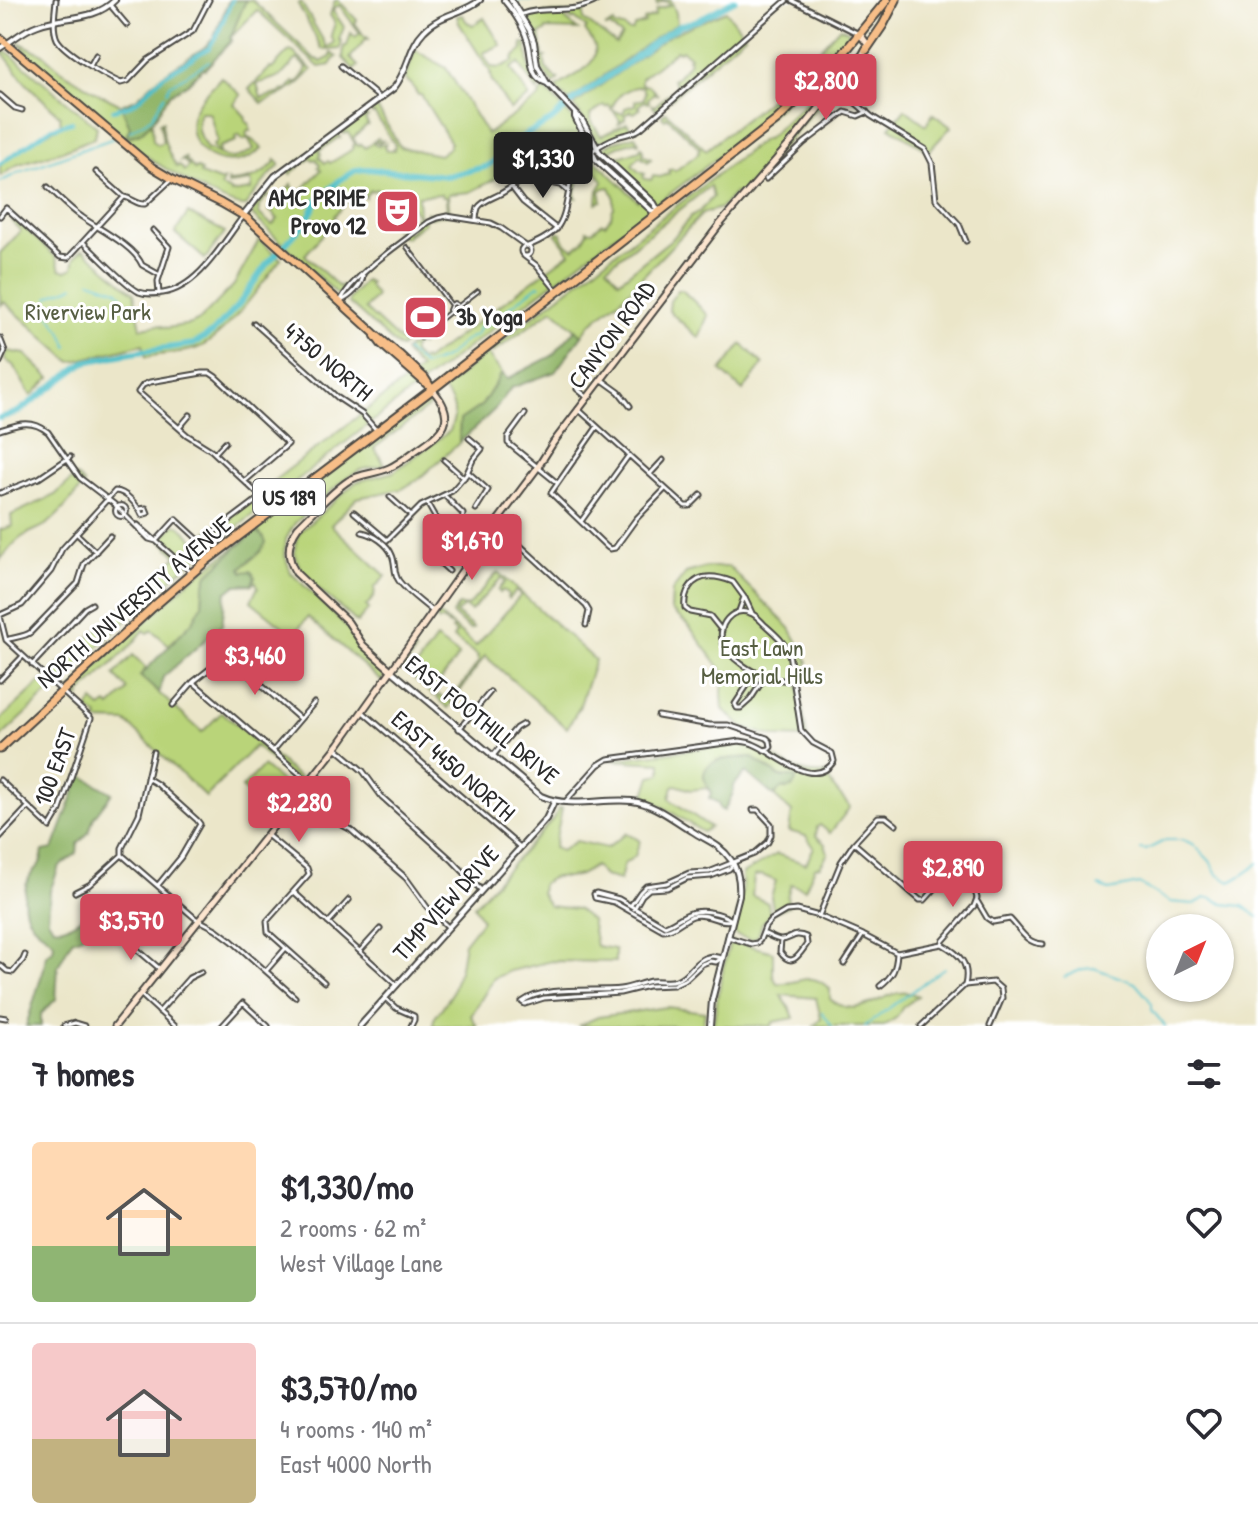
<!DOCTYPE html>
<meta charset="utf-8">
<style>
:root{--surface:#fff;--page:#f2f2f3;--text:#2b2b33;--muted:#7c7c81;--line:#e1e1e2;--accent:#d1495b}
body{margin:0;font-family:"Patrick Hand",sans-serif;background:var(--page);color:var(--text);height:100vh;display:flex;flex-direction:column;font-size:30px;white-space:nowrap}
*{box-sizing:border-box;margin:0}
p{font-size:26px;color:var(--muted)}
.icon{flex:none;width:44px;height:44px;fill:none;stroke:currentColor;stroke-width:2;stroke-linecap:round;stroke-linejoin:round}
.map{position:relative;height:1026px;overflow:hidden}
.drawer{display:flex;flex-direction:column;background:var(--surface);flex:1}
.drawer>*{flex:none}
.needle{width:52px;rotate:43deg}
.fabs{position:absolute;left:1146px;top:914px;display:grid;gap:16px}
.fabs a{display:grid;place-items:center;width:88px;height:88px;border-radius:50%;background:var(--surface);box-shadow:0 2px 6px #0004;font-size:40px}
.price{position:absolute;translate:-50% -68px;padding:0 18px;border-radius:8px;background:var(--accent);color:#fff;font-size:26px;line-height:52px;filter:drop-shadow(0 2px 4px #0008)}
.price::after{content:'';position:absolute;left:50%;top:48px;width:24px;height:18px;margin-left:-12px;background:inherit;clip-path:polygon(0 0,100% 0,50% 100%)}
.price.current{background:#222;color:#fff}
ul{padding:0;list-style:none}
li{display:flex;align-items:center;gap:24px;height:200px;padding:0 32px}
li+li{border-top:2px solid var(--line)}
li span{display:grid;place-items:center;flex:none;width:224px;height:160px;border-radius:8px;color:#555}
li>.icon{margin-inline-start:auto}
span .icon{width:96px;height:96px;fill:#fffc;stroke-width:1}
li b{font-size:34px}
h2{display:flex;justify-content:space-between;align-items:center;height:96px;padding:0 32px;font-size:34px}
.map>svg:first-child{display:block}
</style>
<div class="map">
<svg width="1258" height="1026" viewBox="0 0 1258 1026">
<rect width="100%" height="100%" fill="#fff"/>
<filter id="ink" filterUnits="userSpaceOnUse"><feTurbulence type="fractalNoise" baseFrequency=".0125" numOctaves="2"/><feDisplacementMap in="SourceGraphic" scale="16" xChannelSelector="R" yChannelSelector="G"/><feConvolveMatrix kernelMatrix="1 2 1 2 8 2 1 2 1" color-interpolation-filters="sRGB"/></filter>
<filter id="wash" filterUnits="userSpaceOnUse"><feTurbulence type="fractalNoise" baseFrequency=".006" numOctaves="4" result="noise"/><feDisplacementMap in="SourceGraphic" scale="32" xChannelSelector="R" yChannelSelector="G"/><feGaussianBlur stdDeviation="1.8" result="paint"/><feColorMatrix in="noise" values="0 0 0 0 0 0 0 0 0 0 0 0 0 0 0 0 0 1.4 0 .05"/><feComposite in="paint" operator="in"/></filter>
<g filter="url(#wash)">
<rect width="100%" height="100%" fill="#ebe6c9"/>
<path fill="#b9d479" stroke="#728052" stroke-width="2" fill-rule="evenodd" d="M246,0H252L316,60L318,59L321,62L331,57V53L337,57L332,61L331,65L319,67L257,10L230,38Z
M335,0H338L357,20L355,23L365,37L367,36L369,39H366L350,58L358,66L354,70L343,58L344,46H347L351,33L355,37L360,33L339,5L334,8L333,11L344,27L339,40L342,41L340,49L327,50L322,49L298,4L301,2L327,47L334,43L331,35L335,23L330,15Z
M656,0H671L676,13L677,24L662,33L569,101L558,91L557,87C569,78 599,67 595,47C594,41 588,36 585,30L587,28L574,18L572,20L569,18L568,13L584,12V20L616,44L622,36L609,26L607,28L606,27L614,23V26L624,27L628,31H632L635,26L645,23L644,20L655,16L656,10L670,5L666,1L658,3L657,6Z
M726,11L745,35L658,110L655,109L652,105L655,106L677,86L672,79L674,80L690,62L688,59L690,57L682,50L679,52L677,50L641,78V83L645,86L648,85L658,95L654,93L648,99L649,102L647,103L645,101L638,106L640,109L634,113L631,111L625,115V119L619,123L620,121L613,110L623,114L625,108L635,105V101L644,99L645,92L642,86C626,88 618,94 611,109L609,105L606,107L604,105L590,115L591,117L590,119L601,136L627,123L630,127V131C621,133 601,143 595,143L588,127L574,105L670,35Z
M535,13H564L566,20L578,30L546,29L545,32L540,34L543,57H546L544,59L546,68L557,80L559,78L554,84C534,66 542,57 534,35C531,28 527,23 526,16Z
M462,15L467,22L473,25L484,18L501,45L483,53L491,67L499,68L514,61L513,58L523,50L522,43H526L530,69L542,85L537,91L519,63L511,68L529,97L510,110L491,79L492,78L490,74L491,73L459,23L457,16Z
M840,27L849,31L847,36L808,81L755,129L414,389L178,573L0,738V720L177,556L162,541L163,538L173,526L179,525L195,541L420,369L405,353V351L416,341H419L421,345L418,344L413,348V353L421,361L423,359L425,361L570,253L556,234L559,232L562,233C562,241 568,246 574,249L583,241L588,232L587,230L593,231L602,223L605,224L611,217L612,211L614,208V196L610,187L604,188L600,191L602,201L597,203L598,190L603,182L602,179L592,168H589L579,179L575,196L577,198H572C573,180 576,169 592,158L594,159L638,201L646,195L602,153V149L613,142L635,136L639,142L638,143L636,141L618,146L610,150L612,156L616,158L640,150L641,147L643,150V155L651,159L648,162L639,156L632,165L639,172L645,174L643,176L645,179L651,180L653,176L660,177L669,174V170L673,169L675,171L699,153L698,150L700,148L667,117L665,119L662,117L663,114L666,112L706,150L784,88Z
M18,42L43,54L61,70L99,94L121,105L130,127L126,138L140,133L152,122L153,140L157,145L163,142L160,123H158L164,121L162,122C163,140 167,152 177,167L179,165L185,171L189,166L184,161H181L186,157L185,159L195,170L197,168L201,171L200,174L222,182L224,179L221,187L231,191V193L251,190L252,183L250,181L229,184L228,186V180L230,182C249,182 264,175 276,161L275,158L279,163V166L267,178L245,206C226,208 153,162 136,148C124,139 115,126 102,120L33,59Z
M860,44H863C860,60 842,77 831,90C801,126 771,161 739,195L735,193L721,208L703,213L624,296L590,324L582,335L553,309L492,353L491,349L762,140L768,138L806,102ZM710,186L713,197L699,212L691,216L674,237L619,281L607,267Z
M3,50L9,53L97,127L94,138L62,151L19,164L0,176V164L38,137L61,126L60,116L25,82L3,53L0,54Z
M415,50L446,68L487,134L540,97L539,95L545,89L573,119L579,129L578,130L587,153L576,161C561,151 552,159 538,167L531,157L505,174L470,192L448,194L449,214L439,215L431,218L427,216V211L428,214L443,212L447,209L446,197H442V194L418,196L419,216H423L425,222L406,237H402L396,230L399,231L400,228L408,233L416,224L413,220L418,215L411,206L412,204L403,196L401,197L391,191L387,196L384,193L381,195L377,189L373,191L371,190L366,195V198L360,192L355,193L334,216L335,220L305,255L339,287L341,285L344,286L359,271V275L341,293L337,294L252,215L255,205L265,193L270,197L267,196L258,208L260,210L258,213L272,225L278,219L269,210L275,201L292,184L293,188L298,192L302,190L321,170L318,167L320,165L316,159L313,160L311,158L291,173L292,175L287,170L337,133L341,139L339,137L319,151L321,154L319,157L325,163L328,161L330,163L353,149V146L355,144L348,132L344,134L342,130L365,114L368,117L365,119L369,126L368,124L353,138L358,146L361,144L365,148L378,138L380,141L384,140L379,143L375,141L374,144L379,146L386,143L384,146L386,150H394L395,145L374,113L372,114L370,111L376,106L400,147L439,155L450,147L449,145L451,143L421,95H418L411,84L405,79Z
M292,51L312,70C295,89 285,94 262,103L249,89L270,68L272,69L288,52ZM297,59L307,68C304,74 302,79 295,84L293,82L288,90L281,91V93L261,98L257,84L281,76Z
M221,77L241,95L234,104L245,116L247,123H249L251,131L248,130L246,135L262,148C235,176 186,159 192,118C195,102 211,89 221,77ZM200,112H207L210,114L217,140L216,143L213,144L215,149L220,152L219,147L236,141L235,137L239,135L243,140L248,138L254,149C234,162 229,160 210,149L208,150C199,137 194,127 200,112Z
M905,109L926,125L933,114L951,127L927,153L925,149L890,127Z
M188,213L225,232L205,259L175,233Z
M15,219L56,257L60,269L66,271L73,268L75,257L83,249L134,293L141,328L159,325L167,328L191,324L200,320L234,285L259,240L281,259C262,283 224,340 195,349C180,353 162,354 146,357L143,344L71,362L4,302L0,306V253L21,231L12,222Z
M365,280L370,283L368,285L376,296L365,309L402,343L413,334L414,335L401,348L398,347L349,303V299Z
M678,290H682L708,315L699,338L669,311L670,301Z
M742,344L763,364L743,391L721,371Z
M7,351L25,354L50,378L31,396L13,365L5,360Z
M485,354H487L502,373L482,405L460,420L459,443L420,478L402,489L357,498L331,525L386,576L375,587L374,597L366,606L369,609L357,623C335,598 274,568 302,530L356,482L393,472L450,431L454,418V410L452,402L443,390Z
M432,398L434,403L374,448L385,465L360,470L345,479L295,523L286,539L284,553L291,573L345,625L351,632L359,650L384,673L385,676L381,681L308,617L293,635L251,601L258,587L256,582L252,584L255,577L243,572L241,568L260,552L264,538L256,530L370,443Z
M76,476L84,484C74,497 63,511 50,522C41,529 31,531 22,537C13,543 7,552 0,560V530L12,526L11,515L55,495Z
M248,537L208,574L203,590L202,605L193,621L169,645L152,630L148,633L144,630L129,648L80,694L81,696L79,698L73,695L71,691L72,689L187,583Z
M708,567H729L790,628L808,662L798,682L807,738L777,737L743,728L723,709L722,694L723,672L689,626L671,610L672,591L686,573Z
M498,572L595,660L579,708L567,728L485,656L448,708L437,698L439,695L450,702L479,661L477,658L478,656L453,638L456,633L452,630L454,628L442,620L439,621L436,617L438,614L476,646L521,595L516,591L509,599L507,597L509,595L503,590L500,593L498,590L505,582L501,578L471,611L464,607L456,613L473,628L470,630L452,614L459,605L465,607L469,605Z
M436,639L459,655L434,690L436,692L434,696L401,667L413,651L415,652L406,666L407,669L413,671Z
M133,655L146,668L140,676L202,732L222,712L304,782L268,827L260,820L266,811L242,788L263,766L290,789L297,782L255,746L206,797L126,722L96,721L98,717L88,709L93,701L101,708L107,704L110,707L127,691L126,687L114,675Z
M742,743C773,749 791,778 826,773C831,788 841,795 850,807L830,833L820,825L817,827L816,836L825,844L828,853L820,866L815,867L805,889L791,884L787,897L789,906L774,912L771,897L776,881L762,875L754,876L752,896L768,903L770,915L762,923L758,936L752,940L736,935L733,932L742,892V874L777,854L806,864L814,847L806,836L789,831L792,812L774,796L780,789H786L781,777L751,757L717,760L704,777L710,791L706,788L691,790L676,785L673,786L670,798L671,800L710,827L703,832L658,804L644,798L651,776L661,774V763L609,760Z
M559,808H562L554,848L561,851L576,841L607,848L627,833L640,841L635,856L624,864L620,880L604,876L595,866C589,869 583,875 576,876C558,880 560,871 542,884L541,893L549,906L577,909L591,920L596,946L615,949V962L552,961L510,971L494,978L471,1016L477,1026H433L434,1019L451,995L460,967L464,943L482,920L474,906L553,819Z
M732,941L773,952V976L777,983C800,986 808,968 830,989V999C863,1026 888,980 918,996L902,1008L897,1017L884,1026H814L821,1019L816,998L781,995L790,1009L794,1018L773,1022L772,1026H713C717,998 722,970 730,942Z
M667,1007L705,1012L703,1026H578L598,1017Z"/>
<path fill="#92b669" stroke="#5e704a" stroke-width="2" d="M229,0H246L230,38L232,40L205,69L203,68L188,83L170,94L152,122L140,133L125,138L130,127L121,105L136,99L162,75L205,47L214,37Z
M576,329L582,335L555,372L511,388L496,408L459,443L460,420L482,405L502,373L507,379L552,356Z
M256,530L264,538L266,543L260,552L241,568L243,572L251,571L255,577L252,584L236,585L226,593L222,625L163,677L159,693L140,676L193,621L202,605L203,590L208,574Z
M751,757L780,777H796V781L792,788L780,789L774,796L746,772L733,786V793L724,811L720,809L718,803L709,798L711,793C708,787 703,780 704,774C706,756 738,759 751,757Z
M81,775L112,793L94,817L89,832L78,844L77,853L59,867L50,891L48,919L53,927C77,931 89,904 111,903L117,913L116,920L108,923L99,921L82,936L72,940L58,966L56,999L41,1014V1026H26L44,968L46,955L53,950L54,943C48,934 37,932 31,922C21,909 23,886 32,873C35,868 38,868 40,863C42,859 42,855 43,851L53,849Z"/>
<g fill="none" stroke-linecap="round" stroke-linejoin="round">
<path stroke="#52c0c9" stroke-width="2" d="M517,2L521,0H545
M167,91L170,85L209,61
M130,131L152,117L165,95
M0,182L20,172L114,138
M91,281L117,290L122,295
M48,298C56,290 64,293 74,286
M46,311L61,331L68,347
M406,351L424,366C430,363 437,362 443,359C456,352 459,341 476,335L480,326H486L538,285L540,286
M1140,849L1146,850L1166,840H1183L1193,844L1210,861L1217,874L1230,882C1237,879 1253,869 1258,863
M1099,886L1109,890L1139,884L1170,902L1194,904L1206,898H1212L1223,904L1243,906L1258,917
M1064,977L1083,969L1094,968L1135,983L1148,998L1152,1004V1010L1165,1026
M822,1012L832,1026
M865,1026L944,968"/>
<path stroke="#52c0c9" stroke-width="4" d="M113,110L131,105L137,101L163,76L209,48L218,33L232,0
M0,164L50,129L72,122"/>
<path stroke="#52c0c9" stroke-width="6" d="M0,418L18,412L85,362L124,354L194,344L213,332L239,304L266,265L306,222L318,200L340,180L356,170L367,169L447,176L485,167L498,159L525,135L551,121L576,99L623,66L664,35L679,26L698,20L735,0"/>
</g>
</g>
<g filter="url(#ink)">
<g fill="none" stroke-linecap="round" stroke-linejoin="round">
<defs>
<path id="pedestrian" d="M407,247L451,305
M460,305L478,291
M419,333L421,338
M421,335L450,312L455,314L458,313L459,306L454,303L451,305L449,310L450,312"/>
<path id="minor" d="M56,0C55,12 52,28 57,39C64,52 107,77 121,83L128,81L148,60L193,31L209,0
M791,0L859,34
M110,5L127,25
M519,15C547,4 571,16 598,0
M90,66L96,55
M341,66L381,99
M837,87L871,116L925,149L932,163L936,199L959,224L966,241
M0,95L15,108L22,110
M538,169L550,183L561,185L568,191
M96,172L124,197C132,198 137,205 145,204L172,179
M766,179L804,143L841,115L845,112L858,116L867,112
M48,187C59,197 70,209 82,217C99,229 134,246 142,265L160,275
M513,189L523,202L557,229
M0,216L6,208L60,257L68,258L124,197
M476,220C476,217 477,211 478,208C482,201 493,198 500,194C516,186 544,161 560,159C567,158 572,161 577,165
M153,230L169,247L158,281L159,294
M83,242C96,254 125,285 139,292C147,295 155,294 163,293C198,288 222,244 242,218
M521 251a5 5 0 1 1 10 0a5 5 0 1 1-10 0Z
M528,246C561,233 563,223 569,190C570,181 571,173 576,166C585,155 603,142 617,137C625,134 633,134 640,129L787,0
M524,256L536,265L557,291
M341,301C350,297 363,285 363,275
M340,302C352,275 404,241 429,222L438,218L447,216L491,223L501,228L526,246
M254,323L338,398L362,414L377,431
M0,338L5,351L0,362
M601,379L619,392L630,406
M577,389L587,397
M578,409L685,506H690L701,495
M525,414L508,437V443L556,482
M597,427L551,493L607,547L610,549L615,548L636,519L665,489
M179,428L190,415
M0,430C19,424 31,419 48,432L80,478L114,504L149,539L156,541
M215,453L225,442
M444,460L464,478
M468,472L488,490L476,509
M650,474L663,460
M0,493L39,478L70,457
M390,497L410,515
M446,497L463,514L462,522L475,535
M427,503L447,538L466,563
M115.5 511a5.5 5.5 0 1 1 11 0a5.5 5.5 0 1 1-11 0Z
M354,512L387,540L421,506L452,491L466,475L473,460L482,449L469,438
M582,520L629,455
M496,523L586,606L589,611L586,625
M138,525L192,573
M362,532C373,534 388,544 392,555C396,564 393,573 399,581C408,593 422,602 433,612
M76,533L96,552
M447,538L438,543L429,553L449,571
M156,541L176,519L201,542L261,497L211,450L187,435L138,392L143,385L150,382L202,373H210L216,377L288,444L245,481
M458,551L471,558
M745,598L752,613
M0,615L22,605L51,571L62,549L115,491C126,491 138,506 142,515L148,513L146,508L140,509
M0,616L6,640L91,718L60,810L50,827L0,780
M722,631L710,616L690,612L685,608C684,600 685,595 689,588C699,572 718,576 733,582L744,597L739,611
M6,640C14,637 25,637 31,632L78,583L84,564L110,536
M227,655L300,719
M32,665L85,608L92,604
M756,672L735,704L737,708H741L750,700L765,677
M0,680L22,657
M193,682L308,781
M173,705L193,682L227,655L241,640
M363,712L520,847
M658,716L710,725H728L767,738L770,741L771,747L769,749L764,750
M459,729L490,692
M336,748L363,771L382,797L453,861L481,890
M273,751L314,703
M492,757L516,728L523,724
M147,778L157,784L197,820L200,824L181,857L158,885
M299,795L320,813L351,830L406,878L427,907L447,926
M566,801L598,765L608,759L740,741C744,742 749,742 753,744C775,752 814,792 834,761L832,753L813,743L801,730L789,653C784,641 774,633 764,624C760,620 755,614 750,613C732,606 716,626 723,643C728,658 753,673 767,677C775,680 784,680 792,681
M267,835L307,868L309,874L267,921L268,932L324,982
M0,837L28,807
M854,843L920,900H925L951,871
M122,855L195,918L216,929L232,941L295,997
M934,857L975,891L977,898L974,906L943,941L942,944
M75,892L89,885L122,855V848L139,814L153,752
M294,892L397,985
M596,893L619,899L665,926C674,923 680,917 688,914C701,908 721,913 732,920C719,924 707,912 693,916C681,920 675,930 663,930L614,902L595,898L594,894Z
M977,901L987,918L993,922L1010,919C1021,930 1025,943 1043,944
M631,905L640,892L646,886L667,883L689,873L709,872L754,854L768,842L771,835V824L758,810H753
M634,909L642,895L649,889L667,888L687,878L711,876L729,869L734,864
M819,916L841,862L854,843L878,817H886L896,825
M328,923L349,900
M763,933C768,935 776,940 781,940C792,940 793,931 806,937L807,944C799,955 792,969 780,952L781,940
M119,934L160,969
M728,937L751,944L757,943L760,940L765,927L771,920L786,911L797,910L819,916L863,935L897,953L942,944C960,954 970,964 965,985L921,1026
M360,951L380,929
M712,956L722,958L716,962L710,961L702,964L686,979L673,985L648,986L620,993L544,998L525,1004L522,1002C543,985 593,992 620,989C631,988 640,983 651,981C659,980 668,983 676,980C692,974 693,959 712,956Z
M844,964L863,935
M0,965L7,971L13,972L23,960L25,955
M266,971L285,949
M965,985L993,982L1001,989L1002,998L990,1026
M880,986C893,976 896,969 897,953
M140,994L175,1026
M385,998L396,1008L414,1016V1020L411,1026
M159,1012L189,978L201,972
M0,1017L6,1018
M64,1026L75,1023L85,1026
M222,1026L243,1003L268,1026"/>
<path id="tertiary" d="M504,0C513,11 523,25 527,39C533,54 527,77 547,83
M511,0L530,31L534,42L537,65L547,83L582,120L600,153L654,203L659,212
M0,48C13,40 23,30 38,25C65,15 93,22 115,0
M575,114V117L596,160L653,212H658
M243,216L275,176L394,88C409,69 409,46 424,31C439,14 463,14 480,0
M392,671L541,796C570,809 601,798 632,801C655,804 672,819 692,831C707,841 720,844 731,860C738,870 740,883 739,895L712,1000L710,1026
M360,1026L546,819L554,802"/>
<path id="secondary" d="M392,671L363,645L348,622L296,573C286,557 287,542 298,527C314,512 330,493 348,481C361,473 376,474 389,468C398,464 407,457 415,451C443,432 459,420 432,389
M115,1026L339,744L496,523L538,467L553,443L720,224L794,139L862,55L868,45L860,34"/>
<path id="primary" d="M0,38L152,167L172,179L221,203L247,218L374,333L399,354L425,378L432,389
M375,336L381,344L431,388"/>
<path id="trunk" d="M866,50L883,25L896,0
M0,749L153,607L206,561L438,385L777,120L838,60L887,0"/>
</defs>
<use href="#pedestrian" stroke="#484743" stroke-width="6"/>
<use href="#minor" stroke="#484743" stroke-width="7"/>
<use href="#tertiary" stroke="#484743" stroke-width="8"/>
<use href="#secondary" stroke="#484743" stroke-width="9"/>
<use href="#primary" stroke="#484743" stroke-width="10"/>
<use href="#trunk" stroke="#484743" stroke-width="11"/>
<use href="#pedestrian" stroke="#fff" stroke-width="2"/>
<use href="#minor" stroke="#fff" stroke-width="3"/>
<use href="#tertiary" stroke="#fff" stroke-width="4"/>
<use href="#secondary" stroke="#fce5cf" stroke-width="5"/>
<use href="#primary" stroke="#f7be88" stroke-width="6"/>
<use href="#trunk" stroke="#f7be88" stroke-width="7"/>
</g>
</g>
<defs>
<symbol id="theatre-square" viewBox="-11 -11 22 22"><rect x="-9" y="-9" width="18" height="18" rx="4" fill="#d1495b" stroke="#fff"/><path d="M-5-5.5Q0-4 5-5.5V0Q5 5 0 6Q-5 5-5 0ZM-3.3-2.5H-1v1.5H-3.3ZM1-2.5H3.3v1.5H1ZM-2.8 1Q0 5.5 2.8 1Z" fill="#fff"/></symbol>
<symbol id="stadium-square" viewBox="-11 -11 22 22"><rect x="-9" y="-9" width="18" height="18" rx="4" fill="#d1495b" stroke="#fff"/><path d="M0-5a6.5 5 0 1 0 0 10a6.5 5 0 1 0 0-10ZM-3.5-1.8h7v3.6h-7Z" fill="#fff"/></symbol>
</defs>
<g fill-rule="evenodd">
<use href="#theatre-square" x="372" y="186" width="51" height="51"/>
<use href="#stadium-square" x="400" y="292" width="51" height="51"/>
</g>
<g text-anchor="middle" stroke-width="6" stroke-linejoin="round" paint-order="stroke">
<rect fill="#fff" stroke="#6b6b6b" stroke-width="2" x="253" y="479" width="72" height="36" rx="6"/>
<g font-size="22" font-weight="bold" fill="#2b2b2b">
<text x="289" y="505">US 189</text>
</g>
<g font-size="24" font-weight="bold" fill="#2b2b2b" stroke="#fff" text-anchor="end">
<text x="366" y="206">AMC PRIME<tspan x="366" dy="28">Provo 12</tspan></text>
<text x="456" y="325" text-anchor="start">3b Yoga</text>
</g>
<g font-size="24" fill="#565e42" stroke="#fff">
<text x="88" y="320">Riverview Park</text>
<text x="762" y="656">East Lawn<tspan x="762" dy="28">Memorial Hills</tspan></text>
</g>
<g font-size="24" fill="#2b2b2b" stroke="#fff">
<text transform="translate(612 335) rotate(-53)" y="8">CANYON ROAD</text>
<text transform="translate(328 362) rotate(40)" y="8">4750 NORTH</text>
<text transform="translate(134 602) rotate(-41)" y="8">NORTH UNIVERSITY AVENUE</text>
<text transform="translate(482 720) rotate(39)" y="8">EAST FOOTHILL DRIVE</text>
<text transform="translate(453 766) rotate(41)" y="8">EAST 4450 NORTH</text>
<text transform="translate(55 767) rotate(-70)" y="8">100 EAST</text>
<text transform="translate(446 903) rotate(-48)" y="8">TIMPVIEW DRIVE</text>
</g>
</g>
</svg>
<div class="fabs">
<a><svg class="needle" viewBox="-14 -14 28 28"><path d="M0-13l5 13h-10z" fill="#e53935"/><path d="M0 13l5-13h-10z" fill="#7c7c81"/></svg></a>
</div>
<b class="price" style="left:826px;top:122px">$2,800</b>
<b class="price current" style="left:543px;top:200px">$1,330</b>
<b class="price" style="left:472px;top:582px">$1,670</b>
<b class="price" style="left:255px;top:697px">$3,460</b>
<b class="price" style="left:299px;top:844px">$2,280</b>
<b class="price" style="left:953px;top:909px">$2,890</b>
<b class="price" style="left:131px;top:962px">$3,570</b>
</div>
<section class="drawer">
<h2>7 homes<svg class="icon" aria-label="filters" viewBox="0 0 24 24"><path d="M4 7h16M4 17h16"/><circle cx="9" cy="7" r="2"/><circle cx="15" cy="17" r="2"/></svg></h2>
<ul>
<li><span style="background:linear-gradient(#ffd9b3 65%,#8fb573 0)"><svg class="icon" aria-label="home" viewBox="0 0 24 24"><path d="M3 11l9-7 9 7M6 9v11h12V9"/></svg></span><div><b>$1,330/mo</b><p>2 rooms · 62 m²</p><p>West Village Lane</p></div><svg class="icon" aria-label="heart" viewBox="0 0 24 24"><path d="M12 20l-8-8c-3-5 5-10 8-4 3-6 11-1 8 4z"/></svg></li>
<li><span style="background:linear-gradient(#f6c9c9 60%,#c2b280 0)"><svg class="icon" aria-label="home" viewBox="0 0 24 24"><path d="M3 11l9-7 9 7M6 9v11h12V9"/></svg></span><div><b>$3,570/mo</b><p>4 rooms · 140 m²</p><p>East 4000 North</p></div><svg class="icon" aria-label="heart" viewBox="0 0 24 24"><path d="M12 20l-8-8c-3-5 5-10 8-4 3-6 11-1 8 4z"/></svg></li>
</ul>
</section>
